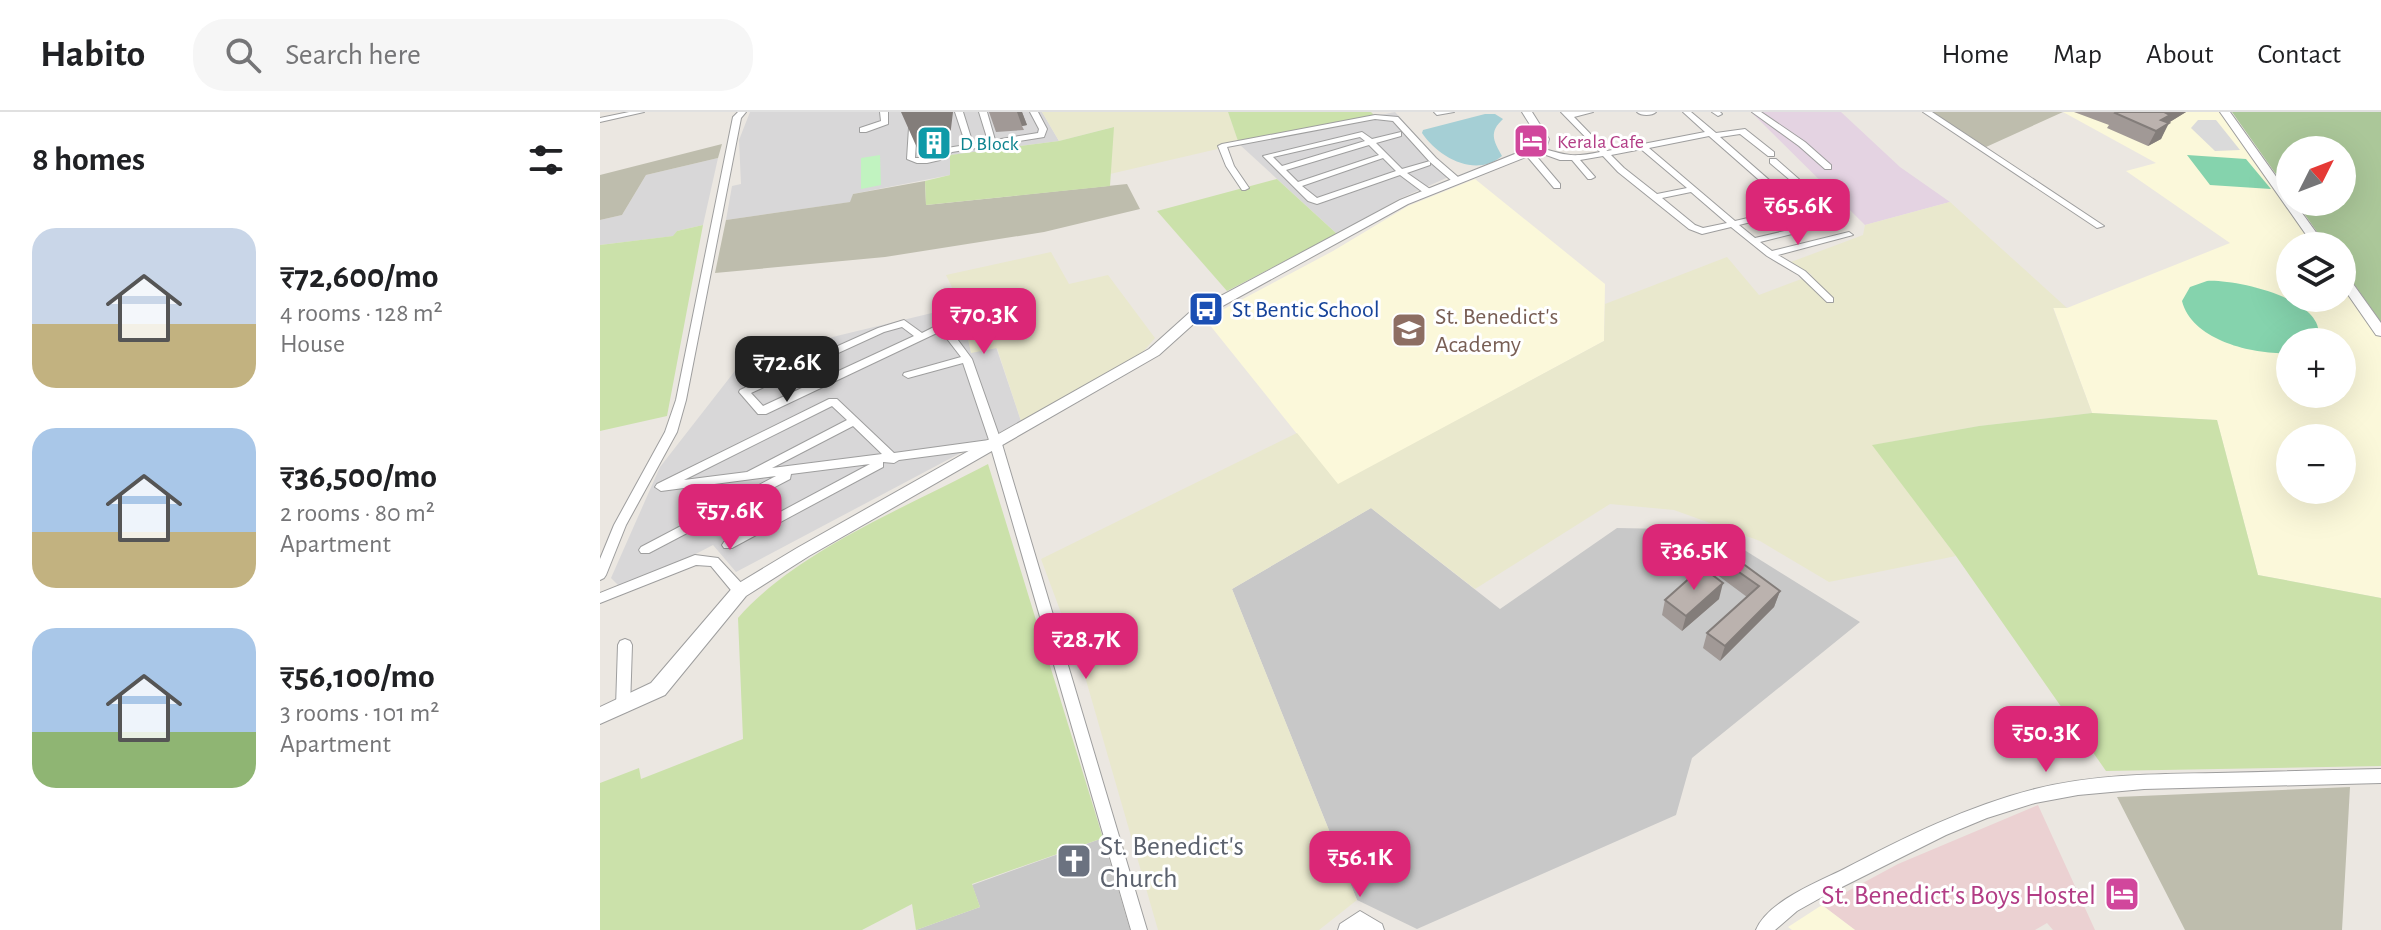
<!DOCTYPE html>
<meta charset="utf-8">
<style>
:root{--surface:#fff;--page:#f6f6f6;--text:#202124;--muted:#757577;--line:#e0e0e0;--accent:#db2777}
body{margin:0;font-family:"Alegreya Sans",sans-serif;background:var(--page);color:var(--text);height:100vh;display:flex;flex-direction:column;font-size:30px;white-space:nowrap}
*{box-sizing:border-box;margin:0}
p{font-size:26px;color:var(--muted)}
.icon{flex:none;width:44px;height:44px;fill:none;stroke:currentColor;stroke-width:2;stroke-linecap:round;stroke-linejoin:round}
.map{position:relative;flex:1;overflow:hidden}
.details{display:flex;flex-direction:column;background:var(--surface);width:600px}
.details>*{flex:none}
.needle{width:52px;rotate:48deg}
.tools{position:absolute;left:1676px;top:24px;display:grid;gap:16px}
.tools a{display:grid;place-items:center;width:80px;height:80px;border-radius:50%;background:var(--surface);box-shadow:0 8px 32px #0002;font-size:40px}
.price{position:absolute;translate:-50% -68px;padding:0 18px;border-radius:16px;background:var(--accent);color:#fff;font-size:26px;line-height:52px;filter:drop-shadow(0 2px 4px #0008)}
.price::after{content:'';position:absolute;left:50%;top:48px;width:24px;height:18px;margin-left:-12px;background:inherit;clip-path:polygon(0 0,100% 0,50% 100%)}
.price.active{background:#222;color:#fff}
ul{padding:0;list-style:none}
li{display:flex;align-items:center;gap:24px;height:200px;padding:0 32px}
li span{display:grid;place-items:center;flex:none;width:224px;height:160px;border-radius:24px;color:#555}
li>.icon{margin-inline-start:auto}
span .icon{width:96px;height:96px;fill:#fffc;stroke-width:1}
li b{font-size:34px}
h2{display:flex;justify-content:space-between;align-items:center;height:96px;padding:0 32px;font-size:34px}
header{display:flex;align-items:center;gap:48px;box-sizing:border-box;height:112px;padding:0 40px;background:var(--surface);border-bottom:2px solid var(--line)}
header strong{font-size:38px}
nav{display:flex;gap:44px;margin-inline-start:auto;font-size:28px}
.search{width:560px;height:72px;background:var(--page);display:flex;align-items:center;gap:20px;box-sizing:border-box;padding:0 28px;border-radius:32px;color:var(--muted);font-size:30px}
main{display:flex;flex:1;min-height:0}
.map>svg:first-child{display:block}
</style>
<header>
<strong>Habito</strong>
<div class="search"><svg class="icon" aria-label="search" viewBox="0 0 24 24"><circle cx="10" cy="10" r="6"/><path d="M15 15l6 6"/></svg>Search here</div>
<nav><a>Home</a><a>Map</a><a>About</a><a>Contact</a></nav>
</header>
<main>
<section class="details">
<h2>8 homes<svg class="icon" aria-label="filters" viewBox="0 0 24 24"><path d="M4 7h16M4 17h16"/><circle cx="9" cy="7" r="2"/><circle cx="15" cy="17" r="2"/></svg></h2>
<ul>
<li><span style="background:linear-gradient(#c9d6e8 60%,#c2b280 0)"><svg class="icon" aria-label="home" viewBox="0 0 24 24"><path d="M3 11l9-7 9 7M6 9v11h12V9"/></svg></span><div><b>₹72,600/mo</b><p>4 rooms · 128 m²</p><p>House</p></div></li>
<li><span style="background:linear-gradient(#a9c7e8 65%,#c2b280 0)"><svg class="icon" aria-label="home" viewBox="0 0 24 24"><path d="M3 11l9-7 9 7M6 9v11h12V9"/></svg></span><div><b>₹36,500/mo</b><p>2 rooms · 80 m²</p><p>Apartment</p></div></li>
<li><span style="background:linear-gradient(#a9c7e8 65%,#8fb573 0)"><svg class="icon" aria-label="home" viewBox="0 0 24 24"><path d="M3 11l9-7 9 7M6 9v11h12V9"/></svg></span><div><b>₹56,100/mo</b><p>3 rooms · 101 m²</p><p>Apartment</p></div></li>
</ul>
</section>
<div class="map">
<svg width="1781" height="818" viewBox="0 0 1781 818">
<rect width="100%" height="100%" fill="#ebe7e1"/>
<path fill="#d8d7d8" d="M150,0H442L459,29L351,43L350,63L253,82L251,90L126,108L132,74L141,72L139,28Z
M795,0L853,63L799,87L737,122L639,32Z
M118,46L103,113L77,119L74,124L0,133V108L22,103L46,63Z
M361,194L371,240L396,235L421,309L136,460L113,433L63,459L19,474L11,466L60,355L145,246Z"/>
<path fill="#ebd1d2" d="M1438,693L1495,818H1453L1447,811L1435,818H1255L1222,793L1298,752Z"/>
<path fill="#e4d3e2" d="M1151,0H1241L1300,55L1350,90L1265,113Z"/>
<path fill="#fbf8da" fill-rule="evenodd" d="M1463,0H1619L1716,134H1690V186H1742V170L1781,225V486L1658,463L1617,308L1492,301L1453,195L1467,196L1630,131L1526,59L1556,51ZM1690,230H1742V282H1690ZM1690,326H1742V378H1690Z
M875,67L1005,172L1004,229L738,373L605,207L733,139L808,94Z
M1222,793L1255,818H1192L1188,815Z"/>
<path fill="#c8c8c8" d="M771,396L900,497L1017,416L1069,417L1146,439L1260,510L1092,646L1076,703L817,817L757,788L632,477Z
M503,726L530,818H316L380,795L372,773Z"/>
<path fill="#bebdad" d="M1332,0H1463L1386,35Z
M122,32L118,46L46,63L22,103L0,108V63Z
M325,69L326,93L527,72L540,97L444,120L285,145L115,161L126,108L250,90L253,82Z
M1750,675L1742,818H1585L1517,685Z"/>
<path fill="#e9e8cd" d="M442,0H628L639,32L510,62L513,15L459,29Z
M1350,90L1467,196H1453L1492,301L1379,314L1273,333L1356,444L1229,470L1160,429L1074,398L1010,392L875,477L771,396L632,477L757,788L719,818H558L486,568L441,447L697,321L738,372L1004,229L1005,192L1127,145L1159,183L1212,163L1191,150L1263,123L1265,113Z
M451,140L469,172L508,163L555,226L542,241L421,309L397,236L371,241L361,194L346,163Z"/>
<path fill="#cbe1aa" d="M628,0H771L775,4L639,32Z
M514,15L510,74L326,93L325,69L350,63V43L459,29Z
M677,67L737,122L627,179L557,99Z
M103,113L67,304L0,319V133L73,124L77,119Z
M1492,301L1617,308L1658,463L1781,486V654L1506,659L1356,444L1272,333L1379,314Z
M388,352L503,726L372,772L380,795L316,818L312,792L262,818H0V671L39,656L41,667L143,627L138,506C196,439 309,394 388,352Z"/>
<path fill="#abc799" d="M1632,0H1781V210L1742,155V134H1727L1696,90H1742V38H1690V82Z"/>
<path fill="#c1f3c0" d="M280,43L281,73L261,77V46Z"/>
<path fill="#85d3ad" d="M1587,43L1646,47L1671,77L1610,73Z
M1607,169C1635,167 1733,188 1717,230H1690V241C1655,243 1592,229 1582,189L1590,175Z"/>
<path fill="#dadada" d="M1598,8H1616L1640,38L1615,39L1591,16Z"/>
<path fill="#a5cfd5" d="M885,2H895L903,7C889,20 893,28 902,44C876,66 839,46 822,21L823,18Z"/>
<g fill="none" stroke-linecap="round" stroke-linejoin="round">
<defs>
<path id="minor" d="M29,0H44L0,10V6Z
M138,0H146L141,6L86,288L77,320L26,413L6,463L4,466L0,468V447L14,413L65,320L76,288L133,5Z
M280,0H288V12L266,20H260V16L281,9Z
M310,0H318L315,46H331L347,36L366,33L355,0H363L373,32L388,29L379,0H387L395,28L438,21L439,17L430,0H438L447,17L444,25L352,40L340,48L327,51H317L307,47Z
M834,0H854L837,3Z
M961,0H993L974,5L1007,39L1105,20L1083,0H1091L1116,21L1145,17L1174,40V44H1168L1140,22L1120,25L1199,94L1216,90L1170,51V47H1176L1226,91L1139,113L1155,126L1236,107L1240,110L1160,130L1172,139L1249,120L1253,123L1178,143L1205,159L1233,186V190H1227L1199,163L1167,144L1131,115L1102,122L1089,117L1018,60L1003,44L980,48L995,65L991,67H988L972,48H960L935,39V35H938C965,43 971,46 1000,40ZM1109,24L1191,96L1135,109L1049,36ZM1042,37V38L1087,76L1057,82L1024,56L1011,43ZM1091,80L1127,111L1103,116L1095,113L1062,86Z
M1037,0H1056C1052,4 1041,4 1037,0Z
M1112,0H1120L1122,2L1118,4Z
M1152,0H1161L1205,30L1231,53V57H1225L1199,34Z
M1323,0H1332L1504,114L1497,116Z
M775,3L798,5L836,46L858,65V69H852L830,50L793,9L775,7L627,35L634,54L649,76L645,78H642L626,54L618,34L622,32Z
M762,20L772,27L801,20V24L776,31L802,57L830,49V53L807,61L830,77V81H824L800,63L717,92L708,89L663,44ZM760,25L765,29L682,54L673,45ZM769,33L779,43L698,70L686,58ZM783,46L796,59L717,86L702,74Z
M926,39H932L960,72V76H954L926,43Z
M304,208L322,221L340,212H346L372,247L402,332L547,818H531L391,336L299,348L294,351L283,350V355L132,436H124L122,433L124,430L270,352L191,362L190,367L49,441H41L39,438L41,435L176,364L61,379L55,375L57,372L229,287H237L294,341L389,328L363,251L308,266L303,263L304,261L361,245L341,219L166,302H158L139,280L140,278L278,216ZM302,215L314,224L163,294L151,281L284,220ZM232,294L247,308L147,360L84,368ZM253,314L282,342L172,356Z
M95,443L118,446L145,475L146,479L145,483H135L111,454L96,453L0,491V481Z
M25,527L30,529L32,533L30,595L28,599L23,601L18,599L16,595L18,533L20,529Z
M1781,657V671L1544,677L1478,683L1435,691L1387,706L1346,723L1222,785L1197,799L1175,818H1156C1168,789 1218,770 1244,757C1305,725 1368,694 1435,677C1494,662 1556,662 1617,661C1671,660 1726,658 1781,657Z
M760,799L782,812L784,818H738L740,812Z"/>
<path id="tertiary" d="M922,0H932L949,27L946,37L808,92L599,207L559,243L209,444L146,484L65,583L0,612V595L51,571L134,474L197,436L549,237L589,201L800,88L937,33L939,27Z
M1620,0H1630L1690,84V90H1694L1726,134H1714Z
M1742,161L1746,162L1781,211V224L1776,223L1742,174Z"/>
</defs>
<use href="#minor" stroke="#9e9e9e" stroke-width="2"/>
<use href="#tertiary" stroke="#9e9e9e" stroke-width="2"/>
<use href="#minor" fill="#fff" fill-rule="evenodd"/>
<use href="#tertiary" fill="#fff" fill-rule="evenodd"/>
</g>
<path fill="#a19996" d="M389,0H422L427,13L422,14L424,18L396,20Z
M1474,0H1586L1568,11L1561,27L1548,34L1507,16L1509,13Z
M1116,444L1180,479L1174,495L1120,549L1103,536L1107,521L1147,485L1112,459Z
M1119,487L1082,519L1062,503L1065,488Z"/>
<path fill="#837d7a" d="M301,0H353L349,33L328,42L326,38H318Z
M417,0H422L427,13L422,14Z
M1569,0H1586L1565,13L1569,11L1561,27L1548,34L1556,19L1566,1Z
M1123,471L1119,487L1082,519L1086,504Z
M1180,479L1174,495L1120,549L1125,534Z"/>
<path fill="#bbb2ae" stroke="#837d7a" stroke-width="2" d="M1516,0H1569L1566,1L1570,3L1561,8L1569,11L1556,19L1515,1Z
M1123,437L1180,479L1125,534L1107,521L1159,474L1116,444Z
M1102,455L1123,471L1086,504L1065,488Z"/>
<defs>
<symbol id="hotel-square" viewBox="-11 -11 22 22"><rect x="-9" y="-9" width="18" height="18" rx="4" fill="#d1479c" stroke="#fff"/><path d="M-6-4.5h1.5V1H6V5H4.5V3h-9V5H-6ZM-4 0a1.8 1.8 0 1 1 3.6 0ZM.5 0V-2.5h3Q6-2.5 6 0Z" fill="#fff"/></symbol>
<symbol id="building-square" viewBox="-11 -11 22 22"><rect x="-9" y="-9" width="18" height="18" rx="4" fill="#0f9aa8" stroke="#fff"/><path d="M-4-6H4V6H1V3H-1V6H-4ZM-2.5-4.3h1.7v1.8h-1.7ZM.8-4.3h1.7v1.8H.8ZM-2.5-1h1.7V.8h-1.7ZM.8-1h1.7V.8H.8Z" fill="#fff"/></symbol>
<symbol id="bus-square" viewBox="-11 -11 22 22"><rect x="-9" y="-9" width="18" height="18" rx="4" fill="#1a4fb4" stroke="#fff"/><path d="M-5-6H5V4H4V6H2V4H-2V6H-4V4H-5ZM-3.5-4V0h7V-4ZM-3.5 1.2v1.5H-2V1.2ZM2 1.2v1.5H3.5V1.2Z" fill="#fff"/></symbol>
<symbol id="university-square" viewBox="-11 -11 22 22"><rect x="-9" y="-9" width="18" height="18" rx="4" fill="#8d6e63" stroke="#fff"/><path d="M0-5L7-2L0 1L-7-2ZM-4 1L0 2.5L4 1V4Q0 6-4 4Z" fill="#fff"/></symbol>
<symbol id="church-square" viewBox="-11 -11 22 22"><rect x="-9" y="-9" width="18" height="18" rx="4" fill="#6b7280" stroke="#fff"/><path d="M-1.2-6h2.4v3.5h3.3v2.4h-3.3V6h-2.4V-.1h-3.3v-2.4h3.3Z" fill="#fff"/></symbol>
</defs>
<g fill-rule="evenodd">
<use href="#hotel-square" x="911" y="9" width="40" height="40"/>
<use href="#building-square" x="314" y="11" width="40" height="40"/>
<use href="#bus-square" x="586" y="177" width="40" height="40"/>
<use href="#university-square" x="789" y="198" width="40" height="40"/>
<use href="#church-square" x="454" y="729" width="40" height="40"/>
<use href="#hotel-square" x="1502" y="762" width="40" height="40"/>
</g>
<g text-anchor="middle" stroke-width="6" stroke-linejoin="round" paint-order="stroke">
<g font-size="20" fill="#b23c85" stroke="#fff" text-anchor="start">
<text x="957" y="36">Kerala Cafe</text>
</g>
<g font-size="20" fill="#0d838f" stroke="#fff" text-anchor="start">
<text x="360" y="38">D Block</text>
</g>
<g font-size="24" fill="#164399" stroke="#fff" text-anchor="start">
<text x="632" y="205">St Bentic School</text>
</g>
<g font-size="24" fill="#785e54" stroke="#fff" text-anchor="start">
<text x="835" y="212">St. Benedict's<tspan x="835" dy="28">Academy</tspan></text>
</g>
<g font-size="28" fill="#5b616d" stroke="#fff" text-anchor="start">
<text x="500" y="743">St. Benedict's<tspan x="500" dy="32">Church</tspan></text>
</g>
<g font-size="28" fill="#b23c85" stroke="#fff" text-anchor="end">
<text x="1496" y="792">St. Benedict's Boys Hostel</text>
</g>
</g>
</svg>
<div class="tools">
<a><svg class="needle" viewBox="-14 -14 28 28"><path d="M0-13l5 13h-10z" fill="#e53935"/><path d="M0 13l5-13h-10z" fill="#757577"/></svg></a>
<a><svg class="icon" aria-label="layers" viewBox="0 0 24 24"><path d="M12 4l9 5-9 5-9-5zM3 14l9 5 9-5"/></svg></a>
<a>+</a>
<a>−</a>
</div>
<b class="price" style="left:1198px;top:135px">₹65.6K</b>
<b class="price" style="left:384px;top:244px">₹70.3K</b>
<b class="price active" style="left:187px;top:292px">₹72.6K</b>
<b class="price" style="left:130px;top:440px">₹57.6K</b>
<b class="price" style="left:1094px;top:480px">₹36.5K</b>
<b class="price" style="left:486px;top:569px">₹28.7K</b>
<b class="price" style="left:1446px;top:662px">₹50.3K</b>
<b class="price" style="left:760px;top:787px">₹56.1K</b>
</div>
</main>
